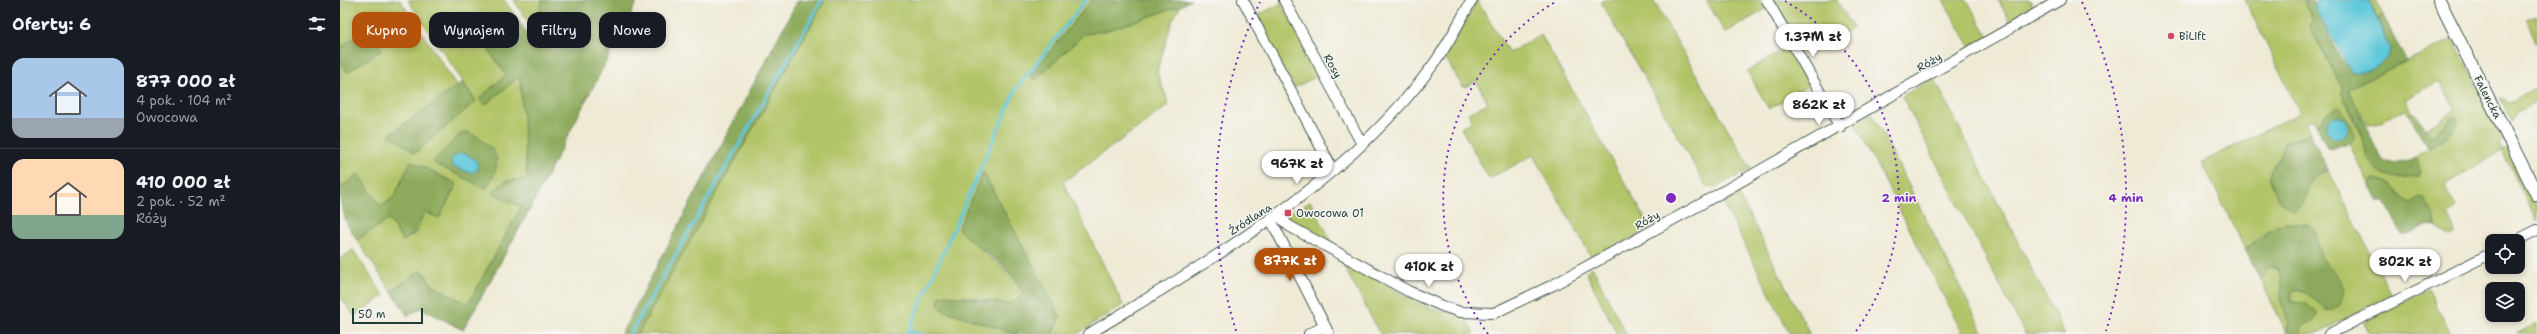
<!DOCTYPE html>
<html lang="pl">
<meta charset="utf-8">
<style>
:root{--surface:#171b24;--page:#242831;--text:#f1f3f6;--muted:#9ea1a6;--line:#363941;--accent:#b45309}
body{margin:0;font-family:"Shantell Sans",sans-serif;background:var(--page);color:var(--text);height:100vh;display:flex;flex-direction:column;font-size:15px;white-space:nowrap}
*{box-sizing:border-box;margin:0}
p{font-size:13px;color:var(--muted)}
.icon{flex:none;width:22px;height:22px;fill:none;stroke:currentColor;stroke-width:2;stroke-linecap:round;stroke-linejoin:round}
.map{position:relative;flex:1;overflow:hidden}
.side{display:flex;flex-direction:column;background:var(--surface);width:340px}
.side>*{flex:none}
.hud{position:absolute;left:12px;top:12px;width:380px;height:36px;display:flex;gap:8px}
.tools{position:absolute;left:2145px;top:234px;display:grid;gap:8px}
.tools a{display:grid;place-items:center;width:40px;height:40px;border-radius:8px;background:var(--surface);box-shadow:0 2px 6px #0003;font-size:20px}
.scale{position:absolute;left:12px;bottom:10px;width:71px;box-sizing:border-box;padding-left:4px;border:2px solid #1f3d34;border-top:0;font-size:11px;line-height:14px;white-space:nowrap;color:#1f3d34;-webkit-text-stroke:3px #f6f6f2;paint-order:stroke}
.price{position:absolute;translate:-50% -34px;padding:0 9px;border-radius:14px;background:#fff;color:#222;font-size:13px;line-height:26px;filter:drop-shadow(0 1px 2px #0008)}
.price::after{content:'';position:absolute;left:50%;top:24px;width:12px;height:9px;margin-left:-6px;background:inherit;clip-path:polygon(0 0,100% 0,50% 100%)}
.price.on{background:var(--accent);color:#fff}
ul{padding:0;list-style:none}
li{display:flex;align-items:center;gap:12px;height:100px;padding:0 12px}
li+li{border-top:1px solid var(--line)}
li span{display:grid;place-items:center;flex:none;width:112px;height:80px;border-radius:12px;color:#555}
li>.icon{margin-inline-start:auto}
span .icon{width:48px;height:48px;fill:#fffc;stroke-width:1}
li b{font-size:17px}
h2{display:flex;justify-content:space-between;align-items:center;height:48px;padding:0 12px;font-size:17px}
.chip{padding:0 14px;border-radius:12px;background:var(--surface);box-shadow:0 2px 6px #0003;font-size:14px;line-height:36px}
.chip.on{background:var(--accent);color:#fff}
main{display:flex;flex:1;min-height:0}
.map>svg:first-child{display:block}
</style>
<main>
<section class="side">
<h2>Oferty: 6<svg class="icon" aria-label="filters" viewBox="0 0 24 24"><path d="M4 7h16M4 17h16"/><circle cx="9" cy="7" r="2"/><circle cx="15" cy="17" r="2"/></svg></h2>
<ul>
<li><span style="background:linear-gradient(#a9c7e8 75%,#9aa5b1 0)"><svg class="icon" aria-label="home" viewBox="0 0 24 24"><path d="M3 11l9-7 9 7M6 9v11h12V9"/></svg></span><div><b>877 000 zł</b><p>4 pok. · 104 m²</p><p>Owocowa</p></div></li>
<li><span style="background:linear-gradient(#ffd9b3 70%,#7fa58c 0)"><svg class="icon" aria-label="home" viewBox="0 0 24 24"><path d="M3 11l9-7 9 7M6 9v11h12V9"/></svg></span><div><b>410 000 zł</b><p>2 pok. · 52 m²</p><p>Róży</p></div></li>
</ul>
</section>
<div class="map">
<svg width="2197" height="334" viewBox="0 0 2197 334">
<rect width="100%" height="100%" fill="#f6f6f2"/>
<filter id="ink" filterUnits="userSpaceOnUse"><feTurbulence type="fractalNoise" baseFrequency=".025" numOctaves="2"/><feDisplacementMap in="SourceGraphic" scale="8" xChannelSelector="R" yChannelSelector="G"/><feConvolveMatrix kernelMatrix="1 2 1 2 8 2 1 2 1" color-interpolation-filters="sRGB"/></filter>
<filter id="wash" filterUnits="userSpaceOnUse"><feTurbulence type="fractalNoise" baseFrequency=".012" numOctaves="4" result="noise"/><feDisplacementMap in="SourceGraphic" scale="16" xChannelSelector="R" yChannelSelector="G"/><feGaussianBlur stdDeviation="0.9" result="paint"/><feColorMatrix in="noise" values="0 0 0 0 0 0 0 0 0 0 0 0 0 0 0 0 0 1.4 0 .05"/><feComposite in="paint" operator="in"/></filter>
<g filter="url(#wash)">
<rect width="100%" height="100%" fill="#efead5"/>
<path fill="#b2c467" stroke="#68804e" d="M0,0H60L117,86L50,134L75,153L136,101L68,0H164L182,26L148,49L166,75L139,99L145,105L180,76L187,179L166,181L153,192L181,207L128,304L93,286L82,270L51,291L17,240L49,219L63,241L75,233L85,212L99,218L117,184L71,161L54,197L41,207L19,175L0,188V61L8,72L28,28L0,48Z
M174,0H203L196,21H188Z
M485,0H752L690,76L695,80L744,34L765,31L841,6L832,21L817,72L829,105L723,182L783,305L737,334H712L720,316L643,172L640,249L672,275L683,293L677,301L666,304L623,296L603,310L675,334H297Z
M1137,0L1169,53L1201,35L1311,229L1253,260L1193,155L1149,179L1121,128L1132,121L1128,113L1148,103L1136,81L1125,87L1122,86L1105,57Z
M1264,0H1313L1411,169L1374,188L1366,186L1261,2Z
M1366,0H1420L1426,9L1385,33Z
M1434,0H1497L1513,28L1466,55Z
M1603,0H1627L1649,38L1631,48Z
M1658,0H1690L1696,11L1672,24Z
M1905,0H1964L1972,17L1970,27L2004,91L2001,92L2024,140L2058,179L2078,176L2080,173L2077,161L2078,155L2102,140L2117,122L2113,117L2093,135L2085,129L2116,110L2099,81L2065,99L2072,113L2069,115L2066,110C2048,114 2048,124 2027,125L2008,89L2113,39L2164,140L2159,143L2162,150L2168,148L2197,207V221L2162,151L2106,184V190L2116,207L2107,215L2113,227L2115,235L2111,237L2095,226V218L2085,200L2080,198L2071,203L2046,182L2033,179L2029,184L2009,143L2012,140L1985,114L1977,127L1972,119L1965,122L1969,131L1965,136L1944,142L1939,159L1933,164L1965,190L1973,177L1988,169L2051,295L1976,334H1961L1962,326L1966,323C1959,313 1946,302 1954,289L1973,296L1985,309L1993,310L2000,305L1987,265L1981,257L1977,238L1967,224C1953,225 1940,223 1927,231C1918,236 1914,244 1905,249L1862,162L1960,113Z
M2029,0H2035L2043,15L2038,19Z
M941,3L980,75L954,88L915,17Z
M2197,15V44L2186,19Z
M1448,47L1469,85L1429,109L1407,71Z
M1594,78L1725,334H1685L1562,96Z
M2197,88V102L2176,112L2172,122L2160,98L2170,102Z
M1532,113L1644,334H1623L1515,123Z
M1395,187L1470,334H1450L1380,196Z
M970,201L993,244L950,223L947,216L956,208L963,214L968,210L964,205Z
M13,250L44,296L14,316L0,296V259Z
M999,257L1081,305L1125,317L1134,334H1040Z
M1252,267L1286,334H1277L1246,272Z
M1931,267L1938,269L1942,281L1941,301L1949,324L1946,331L1921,281L1927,269Z
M2088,289L2111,334H2029L2024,322Z
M2197,323V334H2176Z"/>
<path fill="#8daa5c" stroke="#567448" d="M203,0H298L189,211L123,330L81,308L68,316L51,291L82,270L93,286L128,304L181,207L153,193C162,179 172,181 187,178L180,76L145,105L139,99L166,75L148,49L182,26L190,38Z
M458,0H485L298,334H281Z
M752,0H851L841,6L765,31L744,34L695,80L690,76Z
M1964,0H1973C1981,16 1999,67 2015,72L2026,71L2049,54L2050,50L2038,19L2043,15L2066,61L2008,89L2041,159L2055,164L2077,158L2080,170L2077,176C2059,182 2035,176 2027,156C2024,148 2024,139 2021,131C2015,118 2008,105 2001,92L2004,91L1970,27L1972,17Z
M28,28L42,50L7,72L0,61V48Z
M122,82L136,101L75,153L50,135Z
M1998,107C2004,111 2023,139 2009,143C2003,145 1997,146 1991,149L1987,147L1977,127L1985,114Z
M2072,113L2076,114L2085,129L2093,135L2113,117L2117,118C2117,131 2099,144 2089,149L2069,115Z
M1969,131L1988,169C1958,182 1973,199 1954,211L1938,200L1929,176L1931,169L1939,159L1944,142L1965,136Z
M129,132C159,150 165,158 146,189L92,162L120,134Z
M71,161L117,184L99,218L85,212L75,233L63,241L49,219L17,240C4,221 0,211 0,188L19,174L41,207L54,197Z
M643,172L720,316L712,334H675L603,310L598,304L600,296L607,295L666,304L677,301L683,293C673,264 638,251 618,229Z
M2033,179L2046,182L2070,203L2080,198L2085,200L2095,218V226C2084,222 2074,237 2062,235L2045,201H2038L2029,184Z
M1947,223L1968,224L1975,231L1981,257L2000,280L2004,290L2000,305L1993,310C1978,309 1974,292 1954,289L1951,294V302L1965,303L1977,313C1976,325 1970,321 1962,326L1961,334H1947L1946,331L1949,324L1941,301L1942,281L1938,269L1931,267L1927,269L1921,281L1905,249C1921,241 1928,225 1947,223Z"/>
<path fill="#5ec8d9" stroke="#3e8286" d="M1977,0H2029L2050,50C2047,64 2025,76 2011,71L1976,10L1975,3Z
M1986 127a11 11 0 1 1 22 0a11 11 0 1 1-22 0Z
M120,153L128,155L137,161L138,170L130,173L112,166L111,159Z"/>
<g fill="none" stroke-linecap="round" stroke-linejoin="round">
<path stroke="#5ec8d9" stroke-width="3" d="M569,331L582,334
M290,334L482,0
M567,334L676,89L746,0"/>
</g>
</g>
<g filter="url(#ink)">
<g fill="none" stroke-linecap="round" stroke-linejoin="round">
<defs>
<path id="minor" d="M903,0L993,170
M944,0L1022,144
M1427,0L1500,127
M938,215L949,226L1068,291L1102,306L1120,312L1154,313L1213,285L1354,208L1720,0
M931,220L989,334
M2175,241L2197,230
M749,334C873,258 1005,185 1093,65C1108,45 1119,22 1132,0
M969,334L985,326
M1989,334L2152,253"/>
<path id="tertiary" d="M2099,0L2197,195"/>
</defs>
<use href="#minor" stroke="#3e574c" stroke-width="12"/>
<use href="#tertiary" stroke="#3e574c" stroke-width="14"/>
<use href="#minor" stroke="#fff" stroke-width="10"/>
<use href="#tertiary" stroke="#fff" stroke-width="12"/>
</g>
</g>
<g fill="none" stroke="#7b2cbf" stroke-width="2" stroke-dasharray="2 4">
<path d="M1148 334A228 228 0 0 1 1217 1M1445 1A228 228 0 0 1 1514 334"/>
<path d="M896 331A455 455 0 0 1 920 2M1742 2A455 455 0 0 1 1766 331"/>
</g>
<g fill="#d1495b" stroke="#f6f6f2" stroke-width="1.5">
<circle cx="1831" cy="36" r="4"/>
<rect x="944" y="209" width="8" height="8" rx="2"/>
</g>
<g text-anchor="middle" stroke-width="3" stroke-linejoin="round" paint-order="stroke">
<g font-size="11" fill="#1f3d34" stroke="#f6f6f2" text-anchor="start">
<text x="1839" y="40">BiLift</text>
<text x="956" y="217">Owocowa 01</text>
</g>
<g font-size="11" fill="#1f3d34" stroke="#f6f6f2">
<text transform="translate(1589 62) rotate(-30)" y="4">Róży</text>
<text transform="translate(993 66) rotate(61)" y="4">Rosy</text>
<text transform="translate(2148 97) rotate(63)" y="4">Falencka</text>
<text transform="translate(910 219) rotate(-33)" y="4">Źródlana</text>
<text transform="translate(1307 220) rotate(-29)" y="4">Róży</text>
</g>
</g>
<circle cx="1331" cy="198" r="6" fill="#7b2cbf" stroke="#f6f6f2" stroke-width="2"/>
<g font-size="12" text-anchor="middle" font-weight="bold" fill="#7b2cbf" stroke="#f6f6f2" stroke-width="3" stroke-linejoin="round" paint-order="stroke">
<text x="1559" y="202">2 min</text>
<text x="1786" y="202">4 min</text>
</g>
</svg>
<div class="tools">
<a><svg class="icon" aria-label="locate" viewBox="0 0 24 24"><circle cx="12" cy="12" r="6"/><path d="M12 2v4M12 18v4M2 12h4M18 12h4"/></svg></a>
<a><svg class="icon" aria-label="layers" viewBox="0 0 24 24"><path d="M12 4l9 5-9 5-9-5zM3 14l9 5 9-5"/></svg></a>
</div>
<div class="scale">50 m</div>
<b class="price" style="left:1473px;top:58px">1.37M zł</b>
<b class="price" style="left:1479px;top:126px">862K zł</b>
<b class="price" style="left:957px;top:185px">967K zł</b>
<b class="price on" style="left:950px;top:282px">877K zł</b>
<b class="price" style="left:2065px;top:283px">802K zł</b>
<b class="price" style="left:1089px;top:288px">410K zł</b>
<div class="hud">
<a class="chip on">Kupno</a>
<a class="chip">Wynajem</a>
<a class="chip">Filtry</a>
<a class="chip">Nowe</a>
</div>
</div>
</main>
